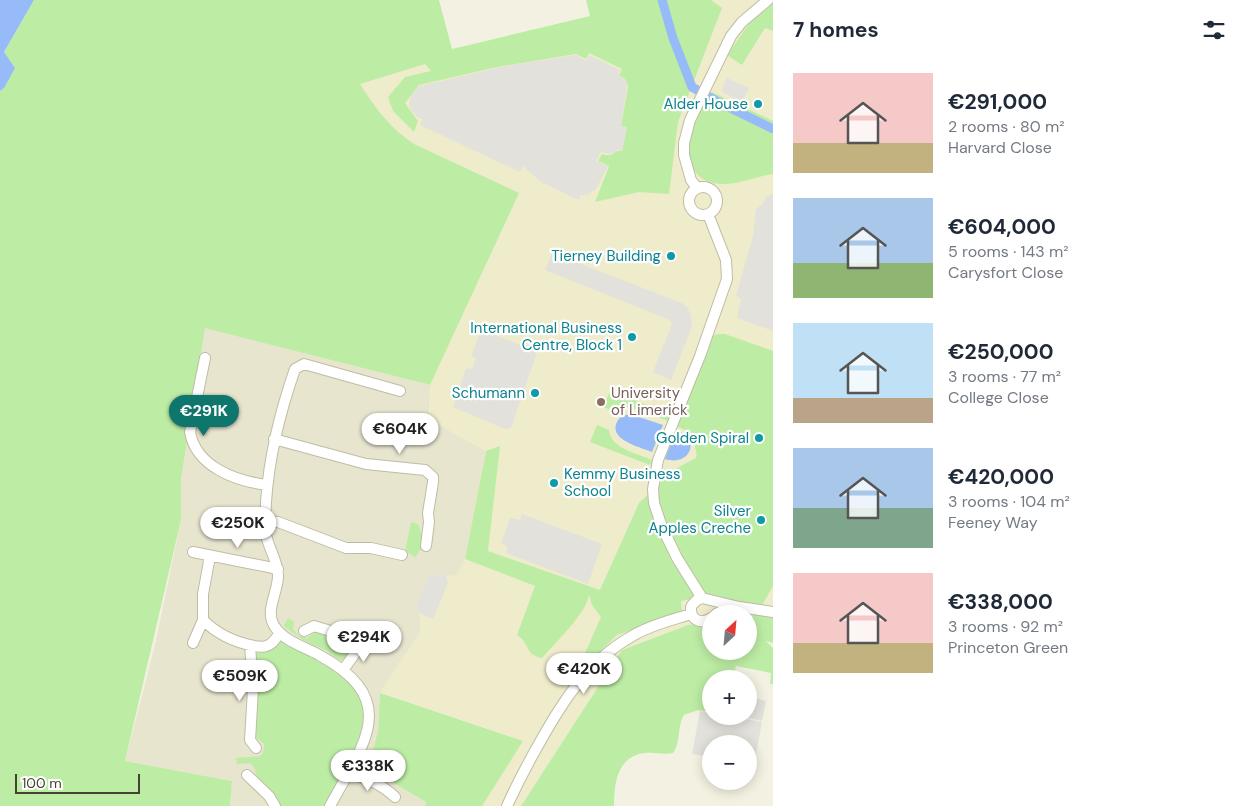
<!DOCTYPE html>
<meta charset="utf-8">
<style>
:root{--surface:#fff;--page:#f2f2f3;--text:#1f2937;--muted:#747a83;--accent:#0f766e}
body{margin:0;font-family:"DM Sans",sans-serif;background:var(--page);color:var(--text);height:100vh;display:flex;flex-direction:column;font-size:19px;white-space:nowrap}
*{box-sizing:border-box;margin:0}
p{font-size:16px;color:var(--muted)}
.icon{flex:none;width:28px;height:28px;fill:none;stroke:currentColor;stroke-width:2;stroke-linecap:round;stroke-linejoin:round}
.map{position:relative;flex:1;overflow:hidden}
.details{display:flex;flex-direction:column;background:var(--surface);width:475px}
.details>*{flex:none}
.needle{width:32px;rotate:26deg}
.controls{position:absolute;left:702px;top:605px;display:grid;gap:10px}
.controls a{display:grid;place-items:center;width:55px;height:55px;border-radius:50%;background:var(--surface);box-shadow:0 2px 12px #0003;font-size:25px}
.scale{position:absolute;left:15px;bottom:12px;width:125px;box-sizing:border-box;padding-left:5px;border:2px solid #454232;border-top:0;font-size:14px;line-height:18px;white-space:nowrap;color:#454232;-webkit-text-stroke:4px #fff;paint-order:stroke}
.price{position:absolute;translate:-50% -42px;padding:0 11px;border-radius:18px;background:#fff;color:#222;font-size:16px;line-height:32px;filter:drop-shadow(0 1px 2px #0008)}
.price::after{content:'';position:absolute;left:50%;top:30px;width:15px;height:11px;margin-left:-8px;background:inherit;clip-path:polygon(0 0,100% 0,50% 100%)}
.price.selected{background:var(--accent);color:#fff}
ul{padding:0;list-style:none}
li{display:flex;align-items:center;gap:15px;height:125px;padding:0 20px}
li span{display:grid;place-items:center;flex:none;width:140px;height:100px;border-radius:0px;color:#555}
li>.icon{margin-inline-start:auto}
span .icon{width:60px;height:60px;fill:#fffc;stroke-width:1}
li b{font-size:21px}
h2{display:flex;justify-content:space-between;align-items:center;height:60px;padding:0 20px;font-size:21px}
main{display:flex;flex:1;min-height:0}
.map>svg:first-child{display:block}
</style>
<main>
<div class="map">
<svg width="773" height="806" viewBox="0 0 773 806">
<rect width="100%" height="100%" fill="#f3f2e2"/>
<path fill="#e8e5cf" d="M205,327L430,385L429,419L486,451L465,559L457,575L419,607L421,631L380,693L378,731L368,768L426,802L425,806H230L232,781L125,761L155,645L181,520V479Z"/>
<path fill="#eeecca" d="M624,0H773V617L764,614L749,616V614H711V621L688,625L622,650L521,806H425L426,802L368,768L378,731L380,693L421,631L419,607L429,577L457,575L465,559L486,451L429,419L430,385L0,106L425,63L630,21Z"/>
<path fill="#bdeda5" d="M34,0H439L452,49L590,16L586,0H711L722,8L678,122L669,194L639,192L595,202L609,166L598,161L602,154C608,156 612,156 616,151H622L627,127L621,126L628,87C627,80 625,78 619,76L622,69L589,53L586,59L576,54L497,67L419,85L405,103L418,121L414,132L393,111L388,97L405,77L431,71L425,64L360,84C374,107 392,130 414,144L519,193L430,385L205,328L181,479V520L125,761L232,781L230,806H0V91L4,88V52Z
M773,3V31L765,28L742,65L727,55L756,14Z
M712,92L773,121V174C755,177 738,185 720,184C684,182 684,143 696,118C700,109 707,100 712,92Z
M718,334H725L773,351V586L761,607L708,596L681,601L682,613L617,635L575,676L601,617L592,605L589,594L579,592L589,594C588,612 554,644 542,658C524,655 530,642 517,635L535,586L465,559L486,451L500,446L488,551L600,590L639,503L675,469L696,458C697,453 696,451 695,446C692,434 687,430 676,426L709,340L712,336Z
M610,391L671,414L668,421C653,416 630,400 616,412L603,407Z
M597,425L609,430C611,449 637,453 652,460L650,465L590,442Z
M411,522L418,524C424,541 428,541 415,557L405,551Z
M764,614L773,617V643L766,641L773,648V684H770L771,673L736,666L733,679H711V712L698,710L684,715C677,726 681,743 673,753C664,755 654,752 645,753C617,756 614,784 614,806H521L622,650L688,625L711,621V651H749V616Z
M288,618L294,622L293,629L299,636L307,638L316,631C330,635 347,635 352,651L345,659L339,660L327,651L303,640L285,627L284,625Z
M281,640C293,645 304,653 315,659C331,667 350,680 359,696C376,727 338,779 324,806H278L255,779C256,771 256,769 250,763L237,764L236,758L260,756C264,753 264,749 264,744L255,737L254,653Z
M380,693L523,741L482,806H425L426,802L368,768L378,731Z"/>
<path fill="#e3e1db" d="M576,55L586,61L589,55L620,70L618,75L625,79L627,84L621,126L627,127L622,151L616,150L613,153L609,154L601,152L596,161L608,166L596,189L587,195H581L579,200L541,182L523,166L520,172L420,125L423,119L417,117L410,108L409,103L411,96L415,90L420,86L505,66Z
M727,78L749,88L742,102L721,91Z
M773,194V331L737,318L741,299L736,296L753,236L756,209L763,204L766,197Z
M552,253L682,303L687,307L691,315L692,326L671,380L653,372L672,324L670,320L545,270Z
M489,327L495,335L537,352L511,428L505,429L453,407L466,368L472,369L476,358L471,356L480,333L485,335Z
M522,514L602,544L588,584L506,553L508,547L501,543L510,518L520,520Z
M429,575H446L448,583L433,619L418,612L417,606Z
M749,697L766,701L762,721L739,716H749Z
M700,711L711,713V716H730L762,722L754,765L749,764V744H711V757L692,754Z"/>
<path fill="#96bbf8" d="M0,0H34L4,52L15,68L4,88L0,91Z
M630,414L663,425L652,452C641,447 608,440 617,422C619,417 624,415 630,414Z
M676,430C702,439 690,467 665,459Z"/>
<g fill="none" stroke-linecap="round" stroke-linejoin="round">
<path stroke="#96bbf8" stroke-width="9" d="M662,0L673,38L692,87L718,102L773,129"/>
<defs>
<path id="minor" d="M689 201a14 14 0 1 1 28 0a14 14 0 1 1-28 0Z
M697,188L691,180L684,155V143L690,120L731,36L742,22L768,0
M205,358L190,432C196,467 236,481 267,485
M274,439L366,464L425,470L433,477V482L428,513L429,522L426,546
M265,521L278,522L346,548H371L402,555
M193,552L278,569
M210,556L203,594V620C218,635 234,642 254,646C258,646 262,648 266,646C272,645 276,638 280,633
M702,598L677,558L662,527L654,503L653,489L658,460L700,356L727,279L726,260L708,214
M692,605L697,600L702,598L739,607L773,612
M691,607C690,620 701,625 711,618
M716,614L735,608
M304,631L314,626L364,641L390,636
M193,643L203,620
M250,645L253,689L250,740L256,748
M343,670L364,641
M348,774C367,777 381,784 395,797
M247,775L269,796L275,806
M330,806C364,743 402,700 319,655C305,647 284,641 275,627C264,611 278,593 278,576C278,559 266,545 265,529C264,520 266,511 266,502C269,456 280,412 295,369L304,364L400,391
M507,806C517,784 528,763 540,742C564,699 590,659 634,635C651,625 672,620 691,614"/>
</defs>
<use href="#minor" stroke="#bfbca4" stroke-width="12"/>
<use href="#minor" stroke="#fff" stroke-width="10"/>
</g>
<g fill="#0f9aa8" stroke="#fff" stroke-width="2">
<circle cx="758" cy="104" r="5"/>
<circle cx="671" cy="256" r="5"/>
<circle cx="632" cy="337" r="5"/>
<circle cx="535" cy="393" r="5"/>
<circle cx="759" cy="438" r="5"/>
<circle cx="554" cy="483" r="5"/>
<circle cx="761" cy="520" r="5"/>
</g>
<circle fill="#8d6e63" stroke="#fff" stroke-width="2" cx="601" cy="402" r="5"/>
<g text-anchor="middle" stroke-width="4.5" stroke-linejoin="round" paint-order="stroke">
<g font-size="15" fill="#0d838f" stroke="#fff" text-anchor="end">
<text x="748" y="109">Alder House</text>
<text x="661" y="261">Tierney Building</text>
<text x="622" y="333">International Business<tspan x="622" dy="17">Centre, Block 1</tspan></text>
<text x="525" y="398">Schumann</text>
<text x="749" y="443">Golden Spiral</text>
<text x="564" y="479" text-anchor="start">Kemmy Business<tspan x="564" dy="17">School</tspan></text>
<text x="751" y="516">Silver<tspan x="751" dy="17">Apples Creche</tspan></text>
</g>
<g font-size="15" fill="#785e54" stroke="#fff" text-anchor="start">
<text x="611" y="398">University<tspan x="611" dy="17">of Limerick</tspan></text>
</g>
</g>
</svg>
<div class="controls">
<a><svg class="needle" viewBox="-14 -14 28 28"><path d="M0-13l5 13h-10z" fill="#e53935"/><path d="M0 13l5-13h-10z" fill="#747a83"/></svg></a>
<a>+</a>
<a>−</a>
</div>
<div class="scale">100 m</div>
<b class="price selected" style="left:204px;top:437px">€291K</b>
<b class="price" style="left:400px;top:455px">€604K</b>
<b class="price" style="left:238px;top:549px">€250K</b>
<b class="price" style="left:364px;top:663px">€294K</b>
<b class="price" style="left:584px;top:695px">€420K</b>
<b class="price" style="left:240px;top:702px">€509K</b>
<b class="price" style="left:368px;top:792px">€338K</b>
</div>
<section class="details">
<h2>7 homes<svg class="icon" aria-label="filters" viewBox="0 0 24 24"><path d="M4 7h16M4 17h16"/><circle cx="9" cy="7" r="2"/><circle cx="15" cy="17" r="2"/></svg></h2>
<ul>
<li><span style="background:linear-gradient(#f6c9c9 70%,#c2b280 0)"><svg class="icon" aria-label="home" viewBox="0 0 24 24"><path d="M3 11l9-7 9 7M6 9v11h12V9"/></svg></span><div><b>€291,000</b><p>2 rooms · 80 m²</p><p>Harvard Close</p></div></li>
<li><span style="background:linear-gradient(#a9c7e8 65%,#8fb573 0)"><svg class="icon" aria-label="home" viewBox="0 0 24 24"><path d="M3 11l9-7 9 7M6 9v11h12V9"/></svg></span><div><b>€604,000</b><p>5 rooms · 143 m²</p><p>Carysfort Close</p></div></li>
<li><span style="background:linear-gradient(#bfe0f5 75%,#b9a48a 0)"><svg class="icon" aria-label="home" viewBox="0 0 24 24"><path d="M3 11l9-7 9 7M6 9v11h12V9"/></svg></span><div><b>€250,000</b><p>3 rooms · 77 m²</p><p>College Close</p></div></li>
<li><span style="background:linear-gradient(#a9c7e8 60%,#7fa58c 0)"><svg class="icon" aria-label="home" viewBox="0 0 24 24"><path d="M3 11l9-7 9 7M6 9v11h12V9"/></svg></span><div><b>€420,000</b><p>3 rooms · 104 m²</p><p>Feeney Way</p></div></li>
<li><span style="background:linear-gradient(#f6c9c9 70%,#c2b280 0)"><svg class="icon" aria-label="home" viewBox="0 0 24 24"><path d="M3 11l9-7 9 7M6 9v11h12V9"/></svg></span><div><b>€338,000</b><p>3 rooms · 92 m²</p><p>Princeton Green</p></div></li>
</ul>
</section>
</main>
